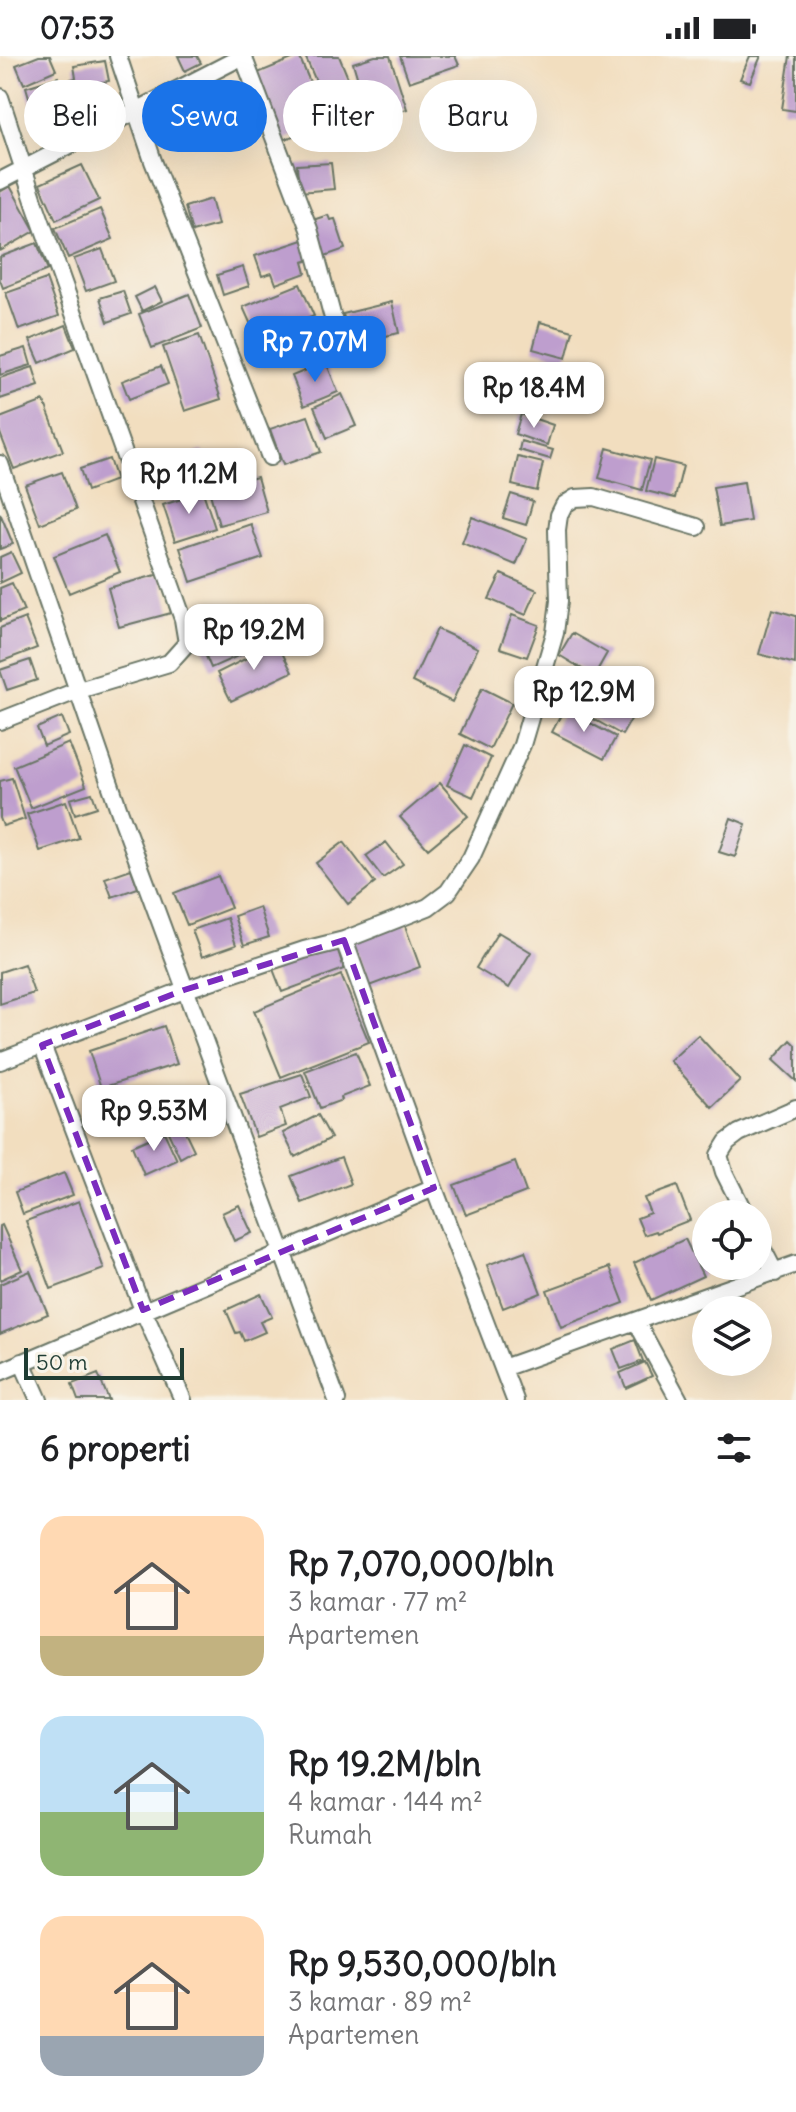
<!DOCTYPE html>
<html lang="id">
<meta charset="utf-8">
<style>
:root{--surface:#fff;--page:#f6f6f6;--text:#202124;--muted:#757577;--accent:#1a73e8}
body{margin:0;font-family:Delius,sans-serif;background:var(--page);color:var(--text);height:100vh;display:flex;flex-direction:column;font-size:30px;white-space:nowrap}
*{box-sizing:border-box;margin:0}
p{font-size:26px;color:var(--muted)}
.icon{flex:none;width:44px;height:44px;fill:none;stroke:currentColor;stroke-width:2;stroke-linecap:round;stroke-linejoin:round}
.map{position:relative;height:1344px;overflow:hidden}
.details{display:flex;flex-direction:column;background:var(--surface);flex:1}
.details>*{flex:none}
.hud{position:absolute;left:24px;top:24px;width:748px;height:72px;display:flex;gap:16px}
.fabs{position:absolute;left:692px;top:1144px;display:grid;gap:16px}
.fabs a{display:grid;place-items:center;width:80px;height:80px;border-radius:50%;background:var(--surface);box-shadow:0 8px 32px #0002;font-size:40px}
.scale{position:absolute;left:24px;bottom:20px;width:160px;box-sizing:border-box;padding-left:8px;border:4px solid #1f3d34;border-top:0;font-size:22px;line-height:28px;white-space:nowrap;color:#1f3d34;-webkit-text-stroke:6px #f7f3e8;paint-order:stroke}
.price{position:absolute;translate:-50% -68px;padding:0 18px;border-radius:16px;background:#fff;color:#222;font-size:26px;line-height:52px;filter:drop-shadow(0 2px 4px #0008)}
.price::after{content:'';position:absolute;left:50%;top:48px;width:24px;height:18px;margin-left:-12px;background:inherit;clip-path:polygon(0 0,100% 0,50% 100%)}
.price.active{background:var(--accent);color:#fff}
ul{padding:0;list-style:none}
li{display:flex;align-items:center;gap:24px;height:200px;padding:0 40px}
li span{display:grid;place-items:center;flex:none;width:224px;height:160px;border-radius:24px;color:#555}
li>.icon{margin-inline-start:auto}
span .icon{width:96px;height:96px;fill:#fffc;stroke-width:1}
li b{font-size:34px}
h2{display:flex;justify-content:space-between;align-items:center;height:96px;padding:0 40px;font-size:34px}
.tag{padding:0 28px;border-radius:36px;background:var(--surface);box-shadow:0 8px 32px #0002;font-size:28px;line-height:72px}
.tag.active{background:var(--accent);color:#fff}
.status{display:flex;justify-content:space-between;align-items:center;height:56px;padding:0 40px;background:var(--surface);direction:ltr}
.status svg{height:22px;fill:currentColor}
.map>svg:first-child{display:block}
</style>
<div class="status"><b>07:53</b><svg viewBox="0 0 49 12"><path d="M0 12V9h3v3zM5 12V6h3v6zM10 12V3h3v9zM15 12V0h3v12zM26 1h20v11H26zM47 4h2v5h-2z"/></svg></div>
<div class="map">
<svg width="796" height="1344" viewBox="0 0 796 1344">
<rect width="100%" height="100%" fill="#f7f3e8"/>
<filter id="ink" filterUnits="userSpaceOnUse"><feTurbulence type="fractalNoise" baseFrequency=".0125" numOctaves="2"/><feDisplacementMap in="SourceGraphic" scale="16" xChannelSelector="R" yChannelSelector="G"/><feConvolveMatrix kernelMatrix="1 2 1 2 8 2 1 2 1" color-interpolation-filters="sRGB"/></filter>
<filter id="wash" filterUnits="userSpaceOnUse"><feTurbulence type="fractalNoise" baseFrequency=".006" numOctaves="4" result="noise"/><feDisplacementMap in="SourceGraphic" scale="32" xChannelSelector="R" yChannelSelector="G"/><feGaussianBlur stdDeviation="1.8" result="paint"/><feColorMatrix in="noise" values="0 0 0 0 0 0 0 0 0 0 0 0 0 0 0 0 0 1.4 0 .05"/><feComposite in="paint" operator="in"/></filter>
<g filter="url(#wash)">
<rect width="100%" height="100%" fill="#f2debf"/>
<g id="blocks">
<path fill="#be9ece" d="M39,0H50L56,14L24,28L16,9Z
M178,0H197L201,7L185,15Z
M299,0L327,66L281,85L253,19Z
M305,0H339L353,34L325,46Z
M375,0H390L407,53L370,64L353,7Z
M400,0H455L459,9L409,26Z
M750,0H761L750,26L740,23Z
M790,0H796V55L782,53Z
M105,5L109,25L94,27L96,41L75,45L71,23L76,22L74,10Z
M58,21L63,37L31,48L26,31Z
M331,107L334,133L299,136L297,109Z
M82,109L99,144L56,164L40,128Z
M10,130L35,175L0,195V136Z
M211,143L218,169L192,176L185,151Z
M100,153L113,183L68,202L55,172Z
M328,159L330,164L335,163L345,193L322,201L313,164Z
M303,184L310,204L303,206L306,217L276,228L272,217L262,220L255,200Z
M37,187L48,214L3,232L0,224V201Z
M102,193L114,225L86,235L74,203Z
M243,211L249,230L223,239L217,219Z
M46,223L59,260L19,274L6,237Z
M300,228L314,260L269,279L268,275L256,280L243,251Z
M155,231L162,245L142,255L135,241Z
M123,235L131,258L108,266L100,242Z
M189,238L202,272L152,292L139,258Z
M392,246L399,277L350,288L343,258Z
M540,266L573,275L566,302L533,293Z
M317,267L323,288L280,300L274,280Z
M66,269L75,292L40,307L30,284Z
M199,279L221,343L185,355L163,291Z
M26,292L31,309L0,319V300Z
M326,306L338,336L304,350L292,320Z
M161,310L168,328L129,343L122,325Z
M33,311L39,330L0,343V322Z
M342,338L356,370L327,382L314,351Z
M44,345L63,395L14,413L0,377V362Z
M521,358L553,369L547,389L515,378Z
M308,360L321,396L283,409L270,373Z
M521,385L553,394L550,403L519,394Z
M607,392L650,404L642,434L599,422Z
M203,395L213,428L160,443L150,410Z
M518,401L543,407L537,435L512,429Z
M109,403L116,424L87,435L80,413Z
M654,403L683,410L675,442L646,435Z
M62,416L76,454L40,468L25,429Z
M257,421L267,456L219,469L209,434Z
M744,426L750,465L720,470L713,431Z
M203,436L215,472L175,485L163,449Z
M511,438L533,445L526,469L503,462Z
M0,457L13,488L0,493Z
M472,461L527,483L516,509L462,487Z
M251,468L263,502L191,526L180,492Z
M105,479L120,516L69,537L54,500Z
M11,496L21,517L0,527V501Z
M160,518L171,557L119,571L108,532Z
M501,518L537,534L526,559L489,543Z
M12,527L24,555L0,565V532Z
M772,553L796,560L795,608L759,598Z
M512,559L539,569L527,601L500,592Z
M253,561L265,588L211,612L199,584Z
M25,562L37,592L0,606V572Z
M437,573L478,592L452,646L412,626Z
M572,577L607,597L594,620L559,599Z
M277,587L292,616L231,645L217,617Z
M30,604L37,624L7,634L0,614Z
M580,621L637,653L622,679L565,647Z
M482,632L512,647L490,693L460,678Z
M564,653L616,681L604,703L552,676Z
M62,661L69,679L44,690L37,672Z
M69,687L86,730L31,752L14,710Z
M465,689L491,702L473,741L447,729Z
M12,722L25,763L3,770L0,762V725Z
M440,727L468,760L428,793L400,761Z
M92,737L97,751L75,758L70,743Z
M66,745L79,782L40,795L27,758Z
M731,762L746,768L735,801L719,796Z
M344,786L375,827L348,848L316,807Z
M386,786L403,808L383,822L366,800Z
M131,813L138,832L112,841L105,822Z
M218,820L231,852L187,869L174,837Z
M259,851L269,881L244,889L234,860Z
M227,862L236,889L202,901L192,874Z
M404,867L420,911L369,930L353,885Z
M498,876L531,896L509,932L476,912Z
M336,889L344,913L282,936L273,913Z
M24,908L34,937L0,948V916Z
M341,919L369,986L281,1021L254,955Z
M164,970L177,1008L101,1032L89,995Z
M698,979L740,1025L712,1051L670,1005Z
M791,984L796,989V1025L773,1004Z
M356,996L370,1030L341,1041L342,1044L320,1052L305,1015Z
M302,1018L311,1041L280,1053L286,1070L256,1081L240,1038Z
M318,1059L331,1082L295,1101L283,1077Z
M181,1067L194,1094L180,1102L167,1074Z
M164,1076L177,1104L144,1119L132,1090Z
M341,1101L351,1128L302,1147L291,1120Z
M515,1106L526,1136L466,1159L454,1129Z
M64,1117L73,1139L23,1158L15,1136Z
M677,1130L690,1164L657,1177L656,1175L644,1179L637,1162L650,1157L644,1142Z
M79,1145L104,1213L51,1233L26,1165Z
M239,1149L252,1177L234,1185L222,1157Z
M2,1169L22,1214L0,1224V1170Z
M685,1183L703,1220L651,1244L634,1207Z
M525,1195L541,1237L503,1252L487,1209Z
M610,1211L624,1247L561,1271L547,1234Z
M30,1215L48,1258L0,1278V1228Z
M261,1238L272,1261L260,1266L265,1276L244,1285L240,1276L236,1277L226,1254Z
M635,1284L643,1305L621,1313L613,1293Z
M645,1306L652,1320L626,1332L620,1317Z
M98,1318L109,1344H78L72,1328Z"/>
</g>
</g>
<g filter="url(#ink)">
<use href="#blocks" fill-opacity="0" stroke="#697565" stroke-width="2"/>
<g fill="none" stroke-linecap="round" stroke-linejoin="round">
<defs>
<path id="street" d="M118,0L153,105L270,401
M243,0L309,173L341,292
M0,41L36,151L183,563L187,587L169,607L79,634L0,665
M0,125L243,0
M0,408L119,754L337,1344
M344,884L434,1132L515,1344
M42,989L184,934L304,894L344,884L428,851L448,836L471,802L522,689L555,577L559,545L557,474L559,459L564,449L575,442L594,441L697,471
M0,1005L42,989L143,1254L183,1344
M745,1158L724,1116L719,1099L727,1086L739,1077L796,1052
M758,1184L775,1217
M636,1265L679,1344
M22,1306L39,1344
M503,1312L796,1208
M0,1316L434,1132"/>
</defs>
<use href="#street" stroke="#697565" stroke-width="20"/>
<use href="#street" stroke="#fff" stroke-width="16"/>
</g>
</g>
<path fill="none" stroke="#7b2cbf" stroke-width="6" stroke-dasharray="16 10" stroke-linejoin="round" d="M344,884L434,1132L143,1254L42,989L184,934Z"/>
</svg>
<div class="fabs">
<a><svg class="icon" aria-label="locate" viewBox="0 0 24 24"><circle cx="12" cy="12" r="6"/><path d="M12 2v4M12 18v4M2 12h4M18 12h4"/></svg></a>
<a><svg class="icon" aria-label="layers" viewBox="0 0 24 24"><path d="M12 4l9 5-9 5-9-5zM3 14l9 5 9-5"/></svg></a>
</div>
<div class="scale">50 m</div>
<b class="price active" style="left:315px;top:328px">Rp 7.07M</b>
<b class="price" style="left:534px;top:374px">Rp 18.4M</b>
<b class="price" style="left:189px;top:460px">Rp 11.2M</b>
<b class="price" style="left:254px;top:616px">Rp 19.2M</b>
<b class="price" style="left:584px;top:678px">Rp 12.9M</b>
<b class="price" style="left:154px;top:1097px">Rp 9.53M</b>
<div class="hud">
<a class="tag">Beli</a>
<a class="tag active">Sewa</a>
<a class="tag">Filter</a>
<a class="tag">Baru</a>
</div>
</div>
<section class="details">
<h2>6 properti<svg class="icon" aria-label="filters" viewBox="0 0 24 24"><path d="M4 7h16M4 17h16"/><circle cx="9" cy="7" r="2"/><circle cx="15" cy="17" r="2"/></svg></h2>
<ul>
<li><span style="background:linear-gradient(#ffd9b3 75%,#c2b280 0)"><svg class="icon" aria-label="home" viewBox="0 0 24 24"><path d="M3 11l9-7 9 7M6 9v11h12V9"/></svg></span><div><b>Rp 7,070,000/bln</b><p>3 kamar · 77 m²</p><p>Apartemen</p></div></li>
<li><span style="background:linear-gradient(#bfe0f5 60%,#8fb573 0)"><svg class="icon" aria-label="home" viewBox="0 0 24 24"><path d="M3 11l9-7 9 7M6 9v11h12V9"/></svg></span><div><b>Rp 19.2M/bln</b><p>4 kamar · 144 m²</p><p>Rumah</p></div></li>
<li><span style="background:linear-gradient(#ffd9b3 75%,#9aa5b1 0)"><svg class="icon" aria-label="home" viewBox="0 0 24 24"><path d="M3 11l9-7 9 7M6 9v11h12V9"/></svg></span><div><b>Rp 9,530,000/bln</b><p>3 kamar · 89 m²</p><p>Apartemen</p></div></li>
</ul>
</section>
